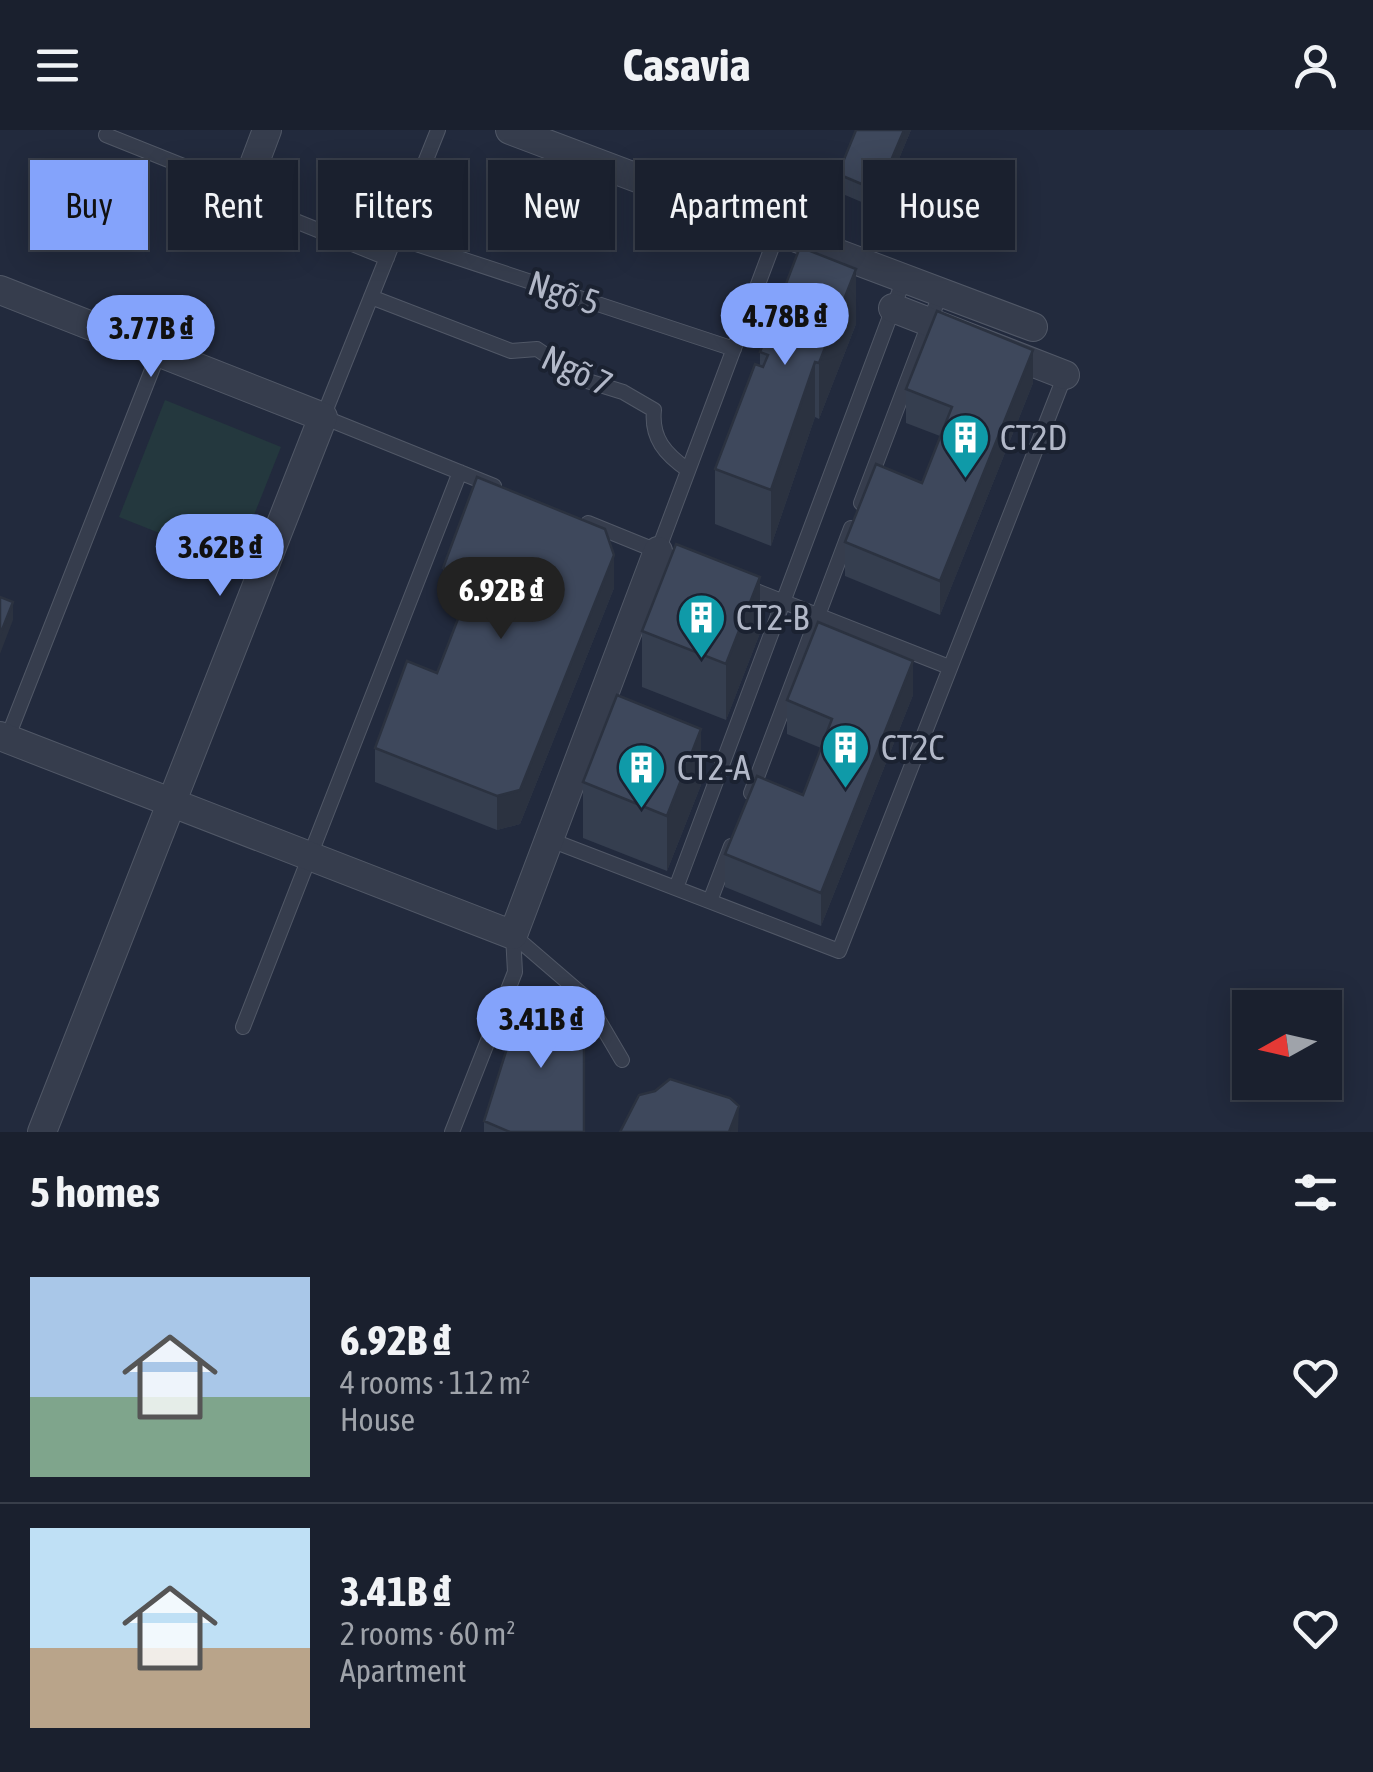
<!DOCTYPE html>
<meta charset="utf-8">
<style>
:root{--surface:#1a202e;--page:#232836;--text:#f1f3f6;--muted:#9fa3aa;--line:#383e4a;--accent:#84a3fb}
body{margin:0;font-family:"Asap Condensed",sans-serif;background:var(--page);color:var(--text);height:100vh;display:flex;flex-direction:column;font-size:38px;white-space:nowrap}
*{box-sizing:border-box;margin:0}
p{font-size:32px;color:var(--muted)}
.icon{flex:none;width:55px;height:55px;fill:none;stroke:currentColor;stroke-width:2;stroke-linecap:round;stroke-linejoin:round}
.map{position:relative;height:1002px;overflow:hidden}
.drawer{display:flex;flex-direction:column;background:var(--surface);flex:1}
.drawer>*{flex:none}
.hud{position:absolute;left:30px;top:30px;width:1315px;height:90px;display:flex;gap:20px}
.needle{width:65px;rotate:262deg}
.controls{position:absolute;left:1232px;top:860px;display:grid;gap:20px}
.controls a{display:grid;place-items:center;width:110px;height:110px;border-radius:0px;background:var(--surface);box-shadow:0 5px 25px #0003,0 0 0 2px var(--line);font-size:50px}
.price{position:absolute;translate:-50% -85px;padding:0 22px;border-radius:35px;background:var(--accent);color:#111;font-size:32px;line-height:65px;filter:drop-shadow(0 2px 5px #0008)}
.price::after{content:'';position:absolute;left:50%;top:60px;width:30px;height:22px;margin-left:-15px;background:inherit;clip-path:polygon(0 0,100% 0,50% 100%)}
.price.selected{background:#222;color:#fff}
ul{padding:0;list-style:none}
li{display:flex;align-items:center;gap:30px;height:250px;padding:0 30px}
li+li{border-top:2px solid var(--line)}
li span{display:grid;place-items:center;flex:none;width:280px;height:200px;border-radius:0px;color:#555}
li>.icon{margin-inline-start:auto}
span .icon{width:120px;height:120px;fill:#fffc;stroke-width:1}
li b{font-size:42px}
h2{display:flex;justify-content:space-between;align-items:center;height:120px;padding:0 30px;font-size:42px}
.chip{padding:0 35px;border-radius:0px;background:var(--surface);box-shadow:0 5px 25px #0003,0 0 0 2px var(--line);font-size:35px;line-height:90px}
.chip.selected{background:var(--accent);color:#111}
header{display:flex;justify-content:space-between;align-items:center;height:130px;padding:0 30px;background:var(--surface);font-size:45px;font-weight:700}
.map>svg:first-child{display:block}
</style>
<header><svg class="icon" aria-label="menu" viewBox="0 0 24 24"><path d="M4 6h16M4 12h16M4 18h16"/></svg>Casavia<svg class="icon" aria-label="person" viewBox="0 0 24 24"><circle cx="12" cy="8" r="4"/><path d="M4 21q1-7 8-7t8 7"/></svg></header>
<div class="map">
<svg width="1373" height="1002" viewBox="0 0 1373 1002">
<rect width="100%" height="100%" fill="#222a3d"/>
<path fill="#24383e" d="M165,270L281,317L235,433L119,387Z"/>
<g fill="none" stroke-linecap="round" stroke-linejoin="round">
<defs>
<path id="lane" d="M438,0L323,287L494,356
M106,5L226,53L241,69L387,128
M395,107L734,219
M371,167L511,221L537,219L581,249L623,262L654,280C651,308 665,324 688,340
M861,373L941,162
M588,393L689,434
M658,421L778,101
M746,457L949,537
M7,609L159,222
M751,663L851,398
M548,709L839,821L1065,245
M676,758L904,149
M710,771L731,716
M513,805L585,867L622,930
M243,897L460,342
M452,1002L515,842L513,805"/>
<path id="street" d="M510,0L1033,197
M241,69L267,0
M0,160L323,287L42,1002
M893,178L1065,245
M0,606L513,805L658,421"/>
</defs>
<use href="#lane" stroke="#515867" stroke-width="16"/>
<use href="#street" stroke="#515867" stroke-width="30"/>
<use href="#lane" stroke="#363d4d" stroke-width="14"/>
<use href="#street" stroke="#363d4d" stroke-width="28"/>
</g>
<path fill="#353e4f" d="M856,0H911L878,79L838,62V44Z
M856,194L819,289L815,287L771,416L715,394V339L760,236V222Z
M1033,253L940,485L845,446V412L922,353L940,306L906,293V259Z
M443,438L614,458L520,694L497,700L375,652V618L437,543L462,479L443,471Z
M642,501L760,503L726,590L642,557Z
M913,565L821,796L725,757V724L803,665L821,618L787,604V570Z
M583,652L701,655L667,741L583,708Z
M484,991L584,1002H484Z"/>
<path fill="#2b3240" d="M904,0H911L878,79V61Z
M856,139V194L819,289V233Z
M1033,220V253L940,485V451Z
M815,232V287L771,416V360Z
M614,425V458L520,694L497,700V666Z
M760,447V503L726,590V534Z
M13,472V490L0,524V505Z
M913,531V565L821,796V763Z
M701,599V655L667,741V686Z
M739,976L738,1002H729Z"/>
<path fill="#3e485c" stroke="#2b3240" stroke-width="2.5" d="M856,0H904L878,61L838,44Z
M800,117L856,139L819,233L815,232L771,360L715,339L755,234L763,237L768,225L760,222Z
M937,181L1033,220L940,451L845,412L876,334L922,353L952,277L906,259Z
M477,347L605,399L614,425L520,660L497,666L375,618L407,531L437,543L473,450L443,438Z
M676,414L760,447L726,534L642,501Z
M0,467L13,472L0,505Z
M818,492L913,531L821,763L725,724L757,646L803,665L832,589L787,570Z
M617,565L701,599L667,686L583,652Z
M525,861L547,862L584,899V1002H510L484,991Z
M670,949L730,968L739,976L729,1002H620L639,965L655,961Z"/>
<defs>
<symbol id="building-pin" viewBox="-11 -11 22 30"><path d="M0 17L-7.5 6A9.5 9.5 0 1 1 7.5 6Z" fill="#0f9aa8" stroke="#1b2231"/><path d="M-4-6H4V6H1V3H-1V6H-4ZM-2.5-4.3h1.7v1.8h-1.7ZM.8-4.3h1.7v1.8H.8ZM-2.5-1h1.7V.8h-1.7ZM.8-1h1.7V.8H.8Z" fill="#fff"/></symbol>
</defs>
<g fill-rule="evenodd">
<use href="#building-pin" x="938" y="280" width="55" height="75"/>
<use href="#building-pin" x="674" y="460" width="55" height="75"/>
<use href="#building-pin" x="818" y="590" width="55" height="75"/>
<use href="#building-pin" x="614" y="610" width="55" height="75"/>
</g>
<g text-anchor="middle" stroke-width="8" stroke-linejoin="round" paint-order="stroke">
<g font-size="35" fill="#b2b8c8" stroke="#1b2231">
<text transform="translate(564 163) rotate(18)" y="12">Ngõ 5</text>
<text transform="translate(577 241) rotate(25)" y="12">Ngõ 7</text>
</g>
<g font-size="35" fill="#b2b8c8" stroke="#1b2231" text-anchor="start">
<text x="1000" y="320">CT2D</text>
<text x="736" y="500">CT2-B</text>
<text x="881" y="630">CT2C</text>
<text x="677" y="650">CT2-A</text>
</g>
</g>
</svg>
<div class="controls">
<a><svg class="needle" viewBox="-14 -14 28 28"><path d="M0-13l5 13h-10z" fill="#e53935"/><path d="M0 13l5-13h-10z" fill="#9fa3aa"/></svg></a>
</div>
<b class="price" style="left:785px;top:238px">4.78B ₫</b>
<b class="price" style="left:151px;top:250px">3.77B ₫</b>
<b class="price" style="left:220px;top:469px">3.62B ₫</b>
<b class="price selected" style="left:501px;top:512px">6.92B ₫</b>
<b class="price" style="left:541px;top:941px">3.41B ₫</b>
<div class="hud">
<a class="chip selected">Buy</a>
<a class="chip">Rent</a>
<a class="chip">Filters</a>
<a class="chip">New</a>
<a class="chip">Apartment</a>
<a class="chip">House</a>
</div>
</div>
<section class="drawer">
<h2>5 homes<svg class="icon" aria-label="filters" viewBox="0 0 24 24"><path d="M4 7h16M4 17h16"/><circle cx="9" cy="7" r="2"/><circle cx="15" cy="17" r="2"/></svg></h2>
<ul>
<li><span style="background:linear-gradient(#a9c7e8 60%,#7fa58c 0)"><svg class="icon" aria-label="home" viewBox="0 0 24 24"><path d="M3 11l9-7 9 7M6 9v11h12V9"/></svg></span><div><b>6.92B ₫</b><p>4 rooms · 112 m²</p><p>House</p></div><svg class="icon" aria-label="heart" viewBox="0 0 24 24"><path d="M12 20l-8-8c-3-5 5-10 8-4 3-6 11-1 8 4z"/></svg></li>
<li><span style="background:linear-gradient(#bfe0f5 60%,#b9a48a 0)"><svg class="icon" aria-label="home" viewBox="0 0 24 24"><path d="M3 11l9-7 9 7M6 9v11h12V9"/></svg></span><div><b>3.41B ₫</b><p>2 rooms · 60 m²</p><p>Apartment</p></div><svg class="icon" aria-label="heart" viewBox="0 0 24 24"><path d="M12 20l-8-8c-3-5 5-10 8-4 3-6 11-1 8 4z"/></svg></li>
</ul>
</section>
